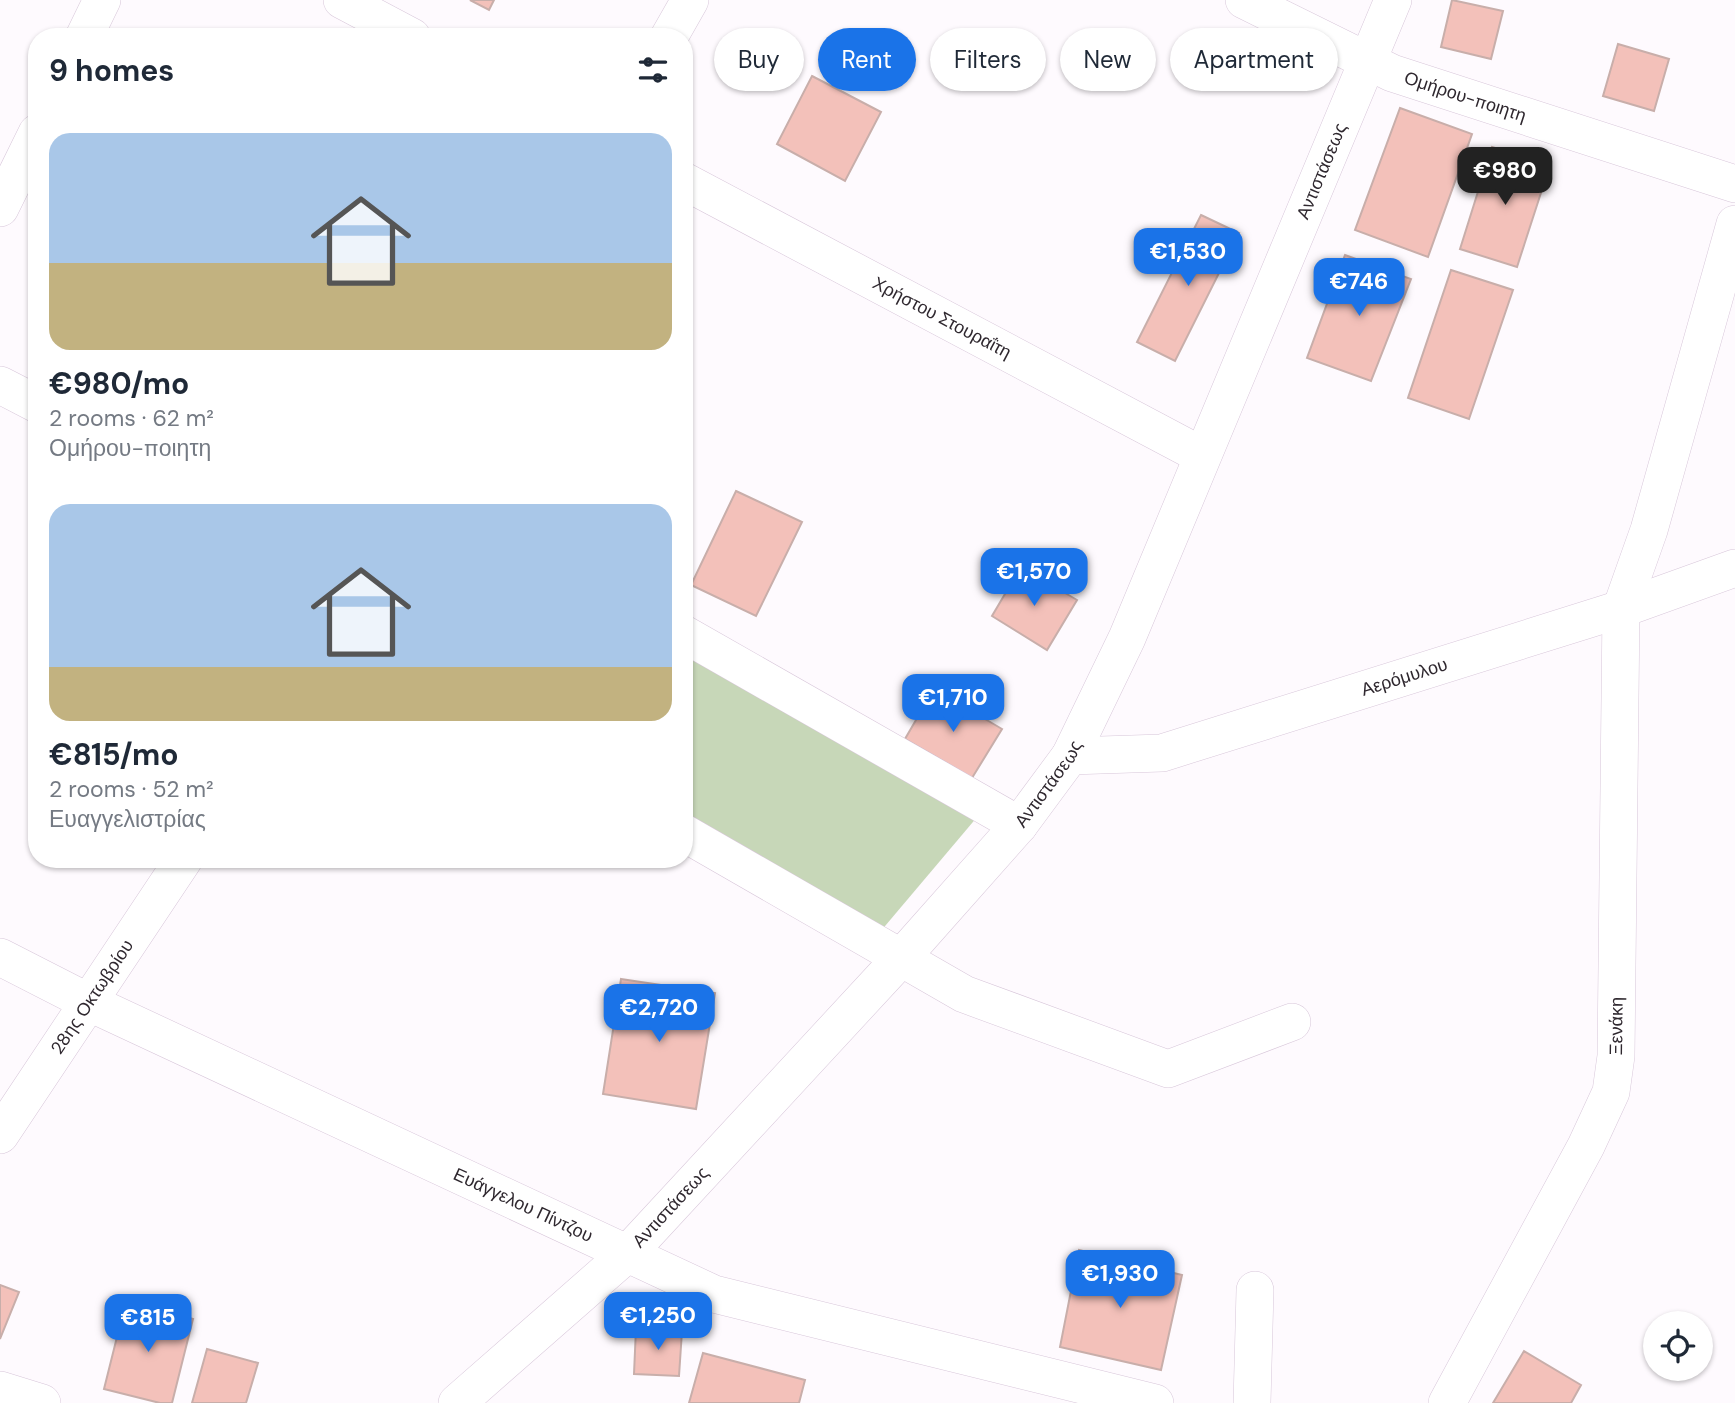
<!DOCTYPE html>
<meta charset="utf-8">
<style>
:root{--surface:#fff;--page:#f2f2f3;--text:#1f2937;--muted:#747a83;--accent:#1a73e8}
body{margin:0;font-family:"DM Sans",sans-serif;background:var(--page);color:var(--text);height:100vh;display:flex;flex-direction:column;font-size:26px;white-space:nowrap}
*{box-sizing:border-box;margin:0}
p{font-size:23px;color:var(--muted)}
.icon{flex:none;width:38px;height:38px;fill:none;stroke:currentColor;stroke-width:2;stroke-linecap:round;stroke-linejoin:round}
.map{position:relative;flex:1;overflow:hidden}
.side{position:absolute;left:28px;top:28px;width:665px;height:840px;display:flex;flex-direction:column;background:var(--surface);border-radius:28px;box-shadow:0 2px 5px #0004}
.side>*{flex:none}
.banner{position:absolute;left:714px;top:28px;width:665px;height:63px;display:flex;gap:14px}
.tools{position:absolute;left:1643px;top:1311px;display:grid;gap:14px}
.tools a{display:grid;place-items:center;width:70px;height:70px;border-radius:50%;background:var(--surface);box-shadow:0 2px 5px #0004;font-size:35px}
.price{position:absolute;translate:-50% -60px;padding:0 16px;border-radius:14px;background:var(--accent);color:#fff;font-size:23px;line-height:46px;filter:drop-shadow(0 2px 4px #0008)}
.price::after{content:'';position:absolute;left:50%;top:42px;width:21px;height:16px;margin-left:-10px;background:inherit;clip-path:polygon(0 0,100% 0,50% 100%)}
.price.on{background:#222;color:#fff}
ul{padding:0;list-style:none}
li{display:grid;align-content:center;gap:14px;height:371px;padding:0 21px}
li span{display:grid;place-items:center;height:217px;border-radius:21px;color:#555}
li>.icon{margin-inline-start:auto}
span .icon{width:126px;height:126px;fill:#fffc;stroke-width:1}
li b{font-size:30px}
h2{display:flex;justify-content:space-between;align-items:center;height:84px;padding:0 21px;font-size:30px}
.chip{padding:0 24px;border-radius:32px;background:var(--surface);box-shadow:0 2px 5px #0004;font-size:24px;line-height:63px}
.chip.on{background:var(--accent);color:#fff}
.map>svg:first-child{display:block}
</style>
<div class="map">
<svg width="1735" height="1403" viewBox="0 0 1735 1403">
<rect width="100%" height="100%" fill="#fefafe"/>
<path fill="#c7d7b8" d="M684,649L978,816L880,932L684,819Z"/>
<path fill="#f3c1ba" stroke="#c8aeaa" stroke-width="2" d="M470,0H494L489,10Z
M1452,0L1503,11L1491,59L1441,47Z
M1618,44L1669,59L1654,111L1603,96Z
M812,76L881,112L845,181L777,144Z
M1400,108L1472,134L1428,257L1355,230Z
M1492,147L1550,165L1517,267L1460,249Z
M1201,215L1239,233L1175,361L1137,342Z
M1345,255L1411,279L1371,381L1307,358Z
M1451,270L1513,290L1469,419L1408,398Z
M736,491L802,522L756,616L691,585Z
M1021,567L1077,600L1047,650L992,616Z
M934,689L1002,729L972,778L905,739Z
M621,979L715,993L696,1109L603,1094Z
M1079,1250L1182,1275L1161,1370L1060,1347Z
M0,1285L19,1292L0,1339Z
M126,1301L193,1319L172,1403H160L104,1389Z
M636,1328L682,1331L679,1376L634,1374Z
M207,1349L258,1363L246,1403H192Z
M1524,1351L1581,1385L1571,1403H1493Z
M703,1353L805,1380L799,1403H689Z"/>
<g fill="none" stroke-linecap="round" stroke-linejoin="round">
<defs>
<g id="minor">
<path d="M342,0L412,37"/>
<path id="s1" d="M1244,0L1392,73L1735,184"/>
<path d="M84,37L102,0"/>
<path d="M669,37L690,0"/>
<path id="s2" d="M684,181L1201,455"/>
<path d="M0,208L37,133"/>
<path d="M0,385L37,404"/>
<path d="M684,634L1019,825"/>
<path id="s3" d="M1070,756L1162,753L1621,609L1735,568"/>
<path d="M684,833L964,994L1168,1069L1292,1022"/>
<path id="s4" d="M0,957L90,1003L714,1294L1155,1403"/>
<path id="s5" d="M0,1135L184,859"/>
<path d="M0,1390L42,1403"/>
<path id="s6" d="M457,1403L628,1253L901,958L1019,825L1070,756L1127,638L1393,0"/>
<path d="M1252,1403L1255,1290"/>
<path id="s7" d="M1447,1403L1586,1146L1611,1092L1616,1056L1621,609L1649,530L1735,224"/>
</g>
</defs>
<use href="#minor" stroke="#d8c7da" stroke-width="38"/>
<use href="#minor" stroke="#fff" stroke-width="37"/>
</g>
<g text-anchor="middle" stroke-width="7" stroke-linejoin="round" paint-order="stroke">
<g font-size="18" fill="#2f282f" stroke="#fff">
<text dy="6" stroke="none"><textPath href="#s1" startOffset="242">Ομήρου-ποιητη</textPath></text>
<text dy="6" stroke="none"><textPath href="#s6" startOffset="1530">Αντιστάσεως</textPath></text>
<text dy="6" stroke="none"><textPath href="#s2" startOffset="292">Χρήστου Στουραΐτη</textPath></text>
<text dy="6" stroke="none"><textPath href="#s3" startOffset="346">Αερόμυλου</textPath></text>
<text dy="6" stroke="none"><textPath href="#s6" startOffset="858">Αντιστάσεως</textPath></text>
<text dy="6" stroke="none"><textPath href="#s5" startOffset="166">28ης Οκτωβρίου</textPath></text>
<text dy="6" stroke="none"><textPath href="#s7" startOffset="418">Ξενάκη</textPath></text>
<text dy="6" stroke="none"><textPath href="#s4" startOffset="579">Ευάγγελου Πίντζου</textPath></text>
<text dy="6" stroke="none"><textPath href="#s6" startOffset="290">Αντιστάσεως</textPath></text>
</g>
</g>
</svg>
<div class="tools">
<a><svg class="icon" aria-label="locate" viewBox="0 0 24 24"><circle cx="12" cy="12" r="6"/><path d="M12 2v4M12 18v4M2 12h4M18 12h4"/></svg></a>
</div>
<b class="price on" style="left:1505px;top:207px">€980</b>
<b class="price" style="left:1188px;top:288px">€1,530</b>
<b class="price" style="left:1359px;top:318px">€746</b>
<b class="price" style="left:1034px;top:608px">€1,570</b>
<b class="price" style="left:953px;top:734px">€1,710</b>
<b class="price" style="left:659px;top:1044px">€2,720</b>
<b class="price" style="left:1120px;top:1310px">€1,930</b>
<b class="price" style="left:658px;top:1352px">€1,250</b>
<b class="price" style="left:148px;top:1354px">€815</b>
<div class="banner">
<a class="chip">Buy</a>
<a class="chip on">Rent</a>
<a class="chip">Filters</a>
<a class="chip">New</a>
<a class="chip">Apartment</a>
</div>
<section class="side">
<h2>9 homes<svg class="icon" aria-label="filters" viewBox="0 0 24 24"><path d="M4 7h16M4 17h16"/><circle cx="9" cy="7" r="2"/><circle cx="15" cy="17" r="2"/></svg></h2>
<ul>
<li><span style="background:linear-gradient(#a9c7e8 60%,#c2b280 0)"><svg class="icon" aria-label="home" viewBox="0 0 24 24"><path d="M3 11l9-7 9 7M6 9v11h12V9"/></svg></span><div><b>€980/mo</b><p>2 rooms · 62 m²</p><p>Ομήρου-ποιητη</p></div></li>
<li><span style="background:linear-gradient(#a9c7e8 75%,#c2b280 0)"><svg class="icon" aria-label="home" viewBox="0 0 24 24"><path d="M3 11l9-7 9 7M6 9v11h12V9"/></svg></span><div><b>€815/mo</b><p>2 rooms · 52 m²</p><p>Ευαγγελιστρίας</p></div></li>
</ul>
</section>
</div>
